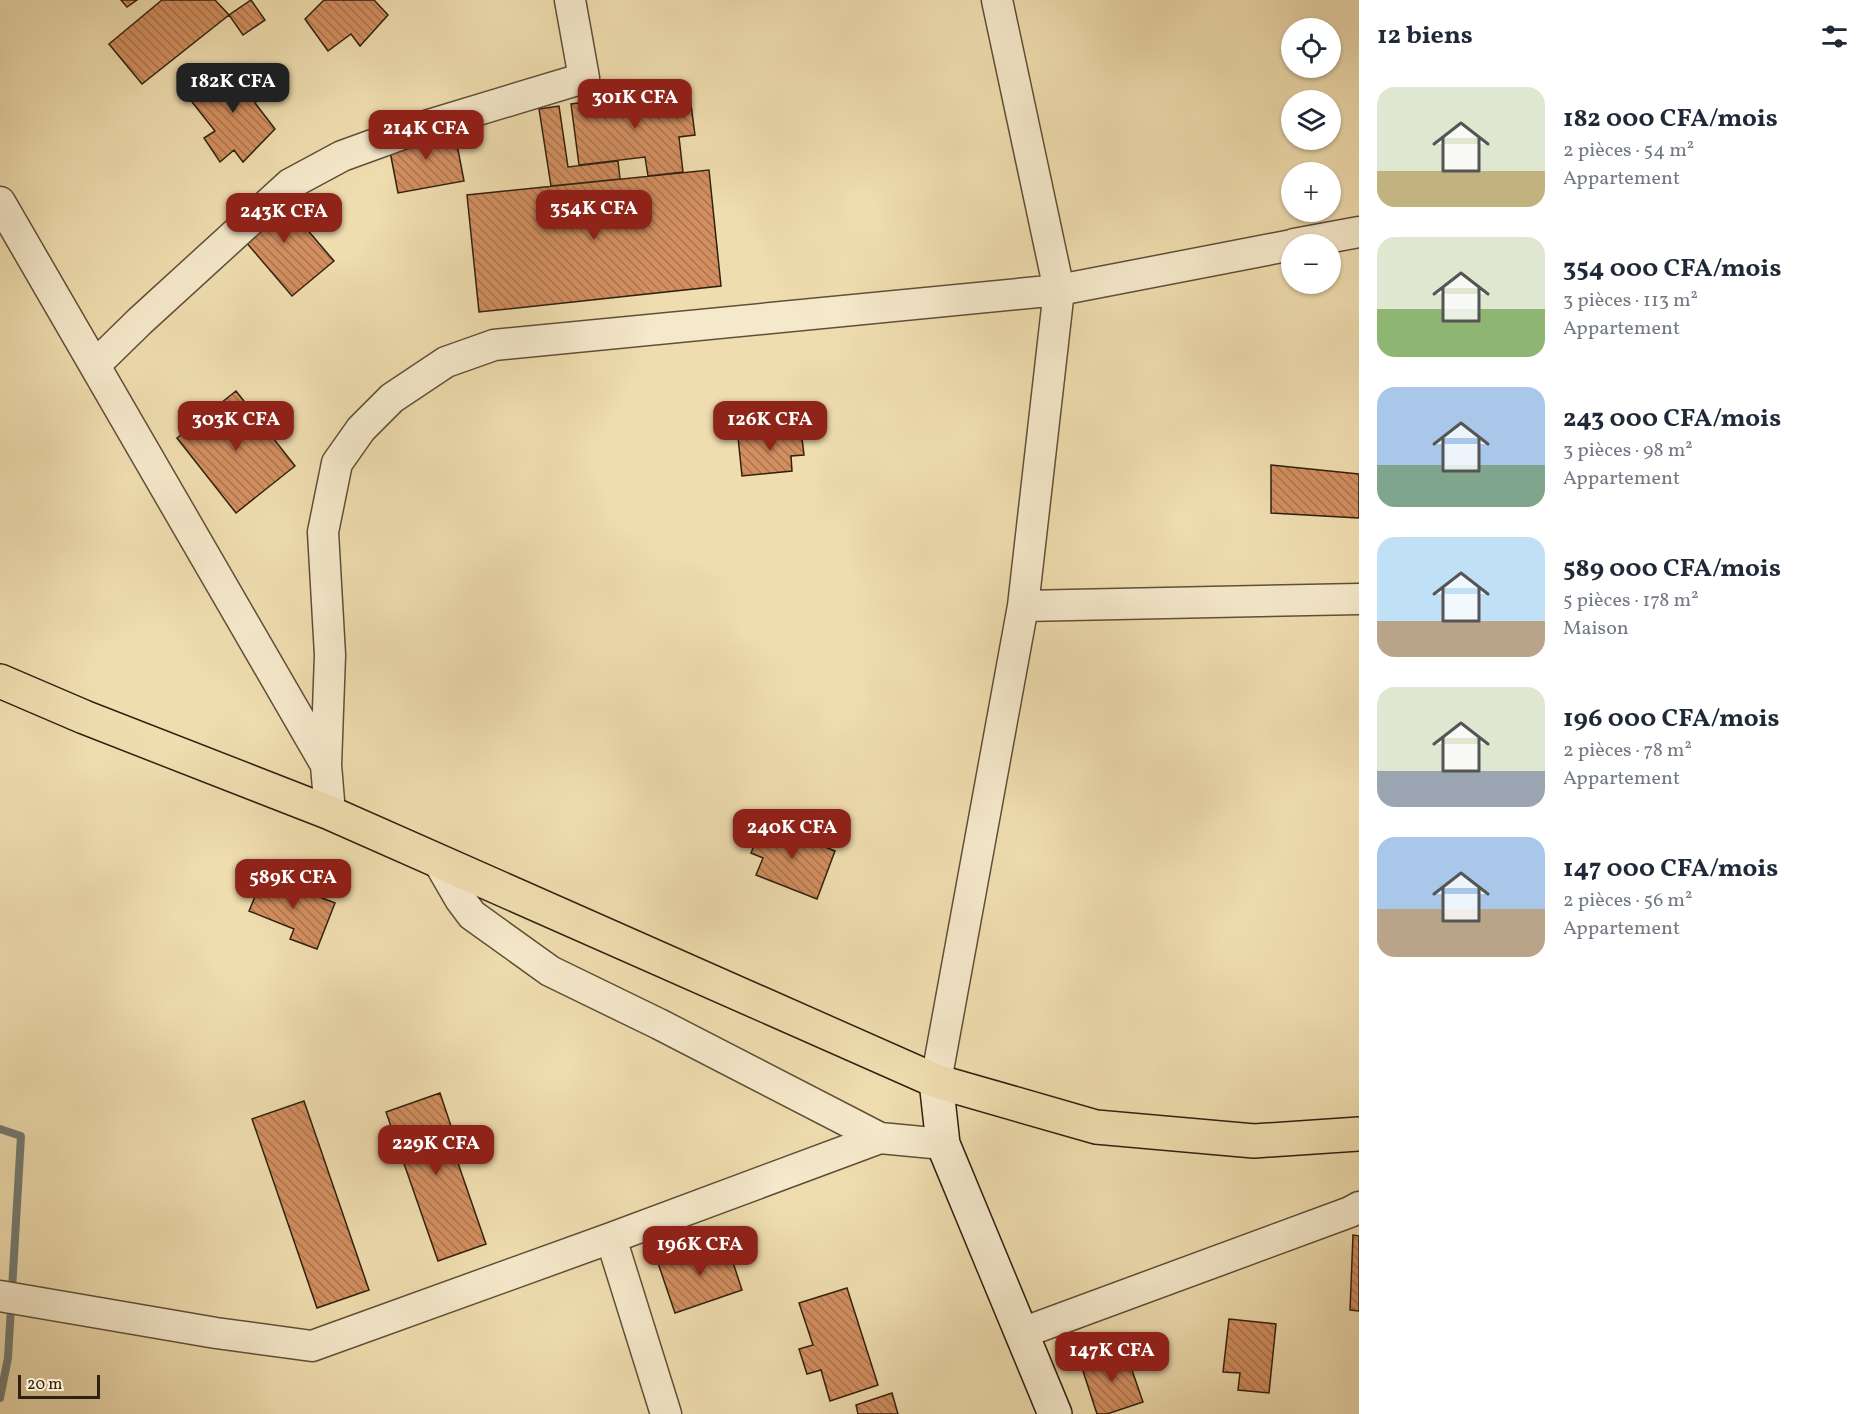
<!DOCTYPE html>
<html lang="fr">
<meta charset="utf-8">
<style>
:root{--surface:#fff;--page:#f2f2f3;--text:#1f2937;--muted:#747a83;--accent:#8f2418}
body{margin:0;font-family:Vollkorn,serif;background:var(--page);color:var(--text);height:100vh;display:flex;flex-direction:column;font-size:22px;white-space:nowrap}
*{box-sizing:border-box;margin:0}
p{font-size:20px;color:var(--muted)}
.icon{flex:none;width:33px;height:33px;fill:none;stroke:currentColor;stroke-width:2;stroke-linecap:round;stroke-linejoin:round}
.map{position:relative;flex:1;overflow:hidden}
.side{display:flex;flex-direction:column;background:var(--surface);width:510px}
.side>*{flex:none}
.buttons{position:absolute;left:1281px;top:18px;display:grid;gap:12px}
.buttons a{display:grid;place-items:center;width:60px;height:60px;border-radius:50%;background:var(--surface);box-shadow:0 2px 4px #0004;font-size:30px}
.scale{position:absolute;left:18px;bottom:15px;width:82px;box-sizing:border-box;padding-left:6px;border:3px solid #30200f;border-top:0;font-size:16px;line-height:21px;white-space:nowrap;color:#30200f;-webkit-text-stroke:4px #f5e9cb;paint-order:stroke}
.price{position:absolute;translate:-50% -51px;padding:0 14px;border-radius:12px;background:var(--accent);color:#fff;font-size:20px;line-height:39px;filter:drop-shadow(0 2px 3px #0008)}
.price::after{content:'';position:absolute;left:50%;top:36px;width:18px;height:14px;margin-left:-9px;background:inherit;clip-path:polygon(0 0,100% 0,50% 100%)}
.price.active{background:#222;color:#fff}
ul{padding:0;list-style:none}
li{display:flex;align-items:center;gap:18px;height:150px;padding:0 18px}
li span{display:grid;place-items:center;flex:none;width:168px;height:120px;border-radius:18px;color:#555}
li>.icon{margin-inline-start:auto}
span .icon{width:72px;height:72px;fill:#fffc;stroke-width:1}
li b{font-size:26px}
h2{display:flex;justify-content:space-between;align-items:center;height:72px;padding:0 18px;font-size:26px}
main{display:flex;flex:1;min-height:0}
.map>svg:first-child{display:block}
</style>
<main>
<div class="map">
<svg width="1359" height="1414" viewBox="0 0 1359 1414">
<defs>
<pattern id="building-back-hatch" width="6" height="6" patternUnits="userSpaceOnUse" patternTransform="scale(1.5)"><rect width="6" height="6" fill="#d38f60"/><path d="M-1 5l2 2M0 0l6 6M5-1l2 2" fill="none" stroke="#ac744e"/></pattern>
</defs>
<rect width="100%" height="100%" fill="#efddaf"/>
<filter id="stains"><feTurbulence type="fractalNoise" baseFrequency=".00333" numOctaves="4"/><feColorMatrix values="0 0 0 0 .2 0 0 0 0 .09 0 0 0 0 .02 0 0 0 .5 -.17"/></filter>
<radialGradient id="worn" r=".72"><stop offset=".6" stop-color="#630" stop-opacity="0"/><stop offset="1" stop-color="#630" stop-opacity=".3"/></radialGradient>
<g fill="none" stroke-linecap="round" stroke-linejoin="round">
<path stroke="#737c73" stroke-width="8" d="M0,1129L21,1136L8,1358L0,1398"/>
</g>
<path fill="url(#building-back-hatch)" stroke="#30200f" stroke-width="1.5" d="M121,0H137L127,7Z
M162,0H215L229,15L142,84L109,44Z
M251,0L265,20L243,35L229,15Z
M324,0H374L388,15L360,46L351,34L328,51L305,19Z
M235,66L266,92L255,103L275,129L243,162L234,150L220,162L204,138L215,131L188,97Z
M689,89L695,135L679,137L683,172L648,176L645,157L579,165L571,104Z
M559,106L568,167L618,161L620,179L551,186L539,109Z
M454,129L464,181L398,193L388,141Z
M709,170L721,286L479,312L467,195Z
M275,192L334,261L292,296L234,228Z
M236,391L295,466L236,513L177,438Z
M801,430L804,455L791,456L792,471L742,476L738,437Z
M1271,465L1359,474V518L1271,513Z
M763,822L835,851L817,899L756,875L763,858L751,853Z
M264,875L335,903L317,949L290,939L294,929L249,911Z
M440,1093L455,1138L450,1140L486,1244L438,1261L386,1112Z
M304,1101L369,1290L317,1308L252,1119Z
M1353,1235L1359,1236V1311L1350,1310Z
M726,1241L742,1290L675,1313L658,1263Z
M847,1288L878,1385L830,1401L821,1370L807,1374L799,1349L813,1345L799,1303Z
M1229,1319L1276,1324L1269,1393L1238,1390L1240,1373L1223,1372Z
M1125,1350L1143,1402L1107,1414H1097L1081,1365Z
M892,1393L898,1414H858L856,1405Z"/>
<g fill="none" stroke-linecap="round" stroke-linejoin="round">
<defs>
<path id="street" d="M0,202L326,765
M1294,244L1359,232
M95,365L140,321L290,184L342,156L422,127L584,78L570,0
M1023,606L1359,599
M330,813L326,765L330,655L323,532L337,463L361,429L392,398L446,362L494,345L1059,290L1292,245
M438,861L460,899L472,915L550,971L659,1024L880,1138
M936,1081L1023,606L1059,290L997,0
M611,1238L666,1414
M0,1296L216,1333L312,1346L611,1238L880,1138L943,1144
M1022,1333L1350,1212L1359,1207"/>
<path id="secondary" d="M936,1081L943,1144L1055,1414"/>
<path id="primary" d="M0,681L84,717L330,813L936,1081L1096,1127L1254,1141L1359,1134"/>
</defs>
<use href="#street" stroke="#604f37" stroke-width="33"/>
<use href="#secondary" stroke="#30200f" stroke-width="36"/>
<use href="#primary" stroke="#30200f" stroke-width="36"/>
<use href="#street" stroke="#f5e9cb" stroke-width="30"/>
<use href="#secondary" stroke="#f5e9cb" stroke-width="33"/>
<use href="#primary" stroke="#efddaf" stroke-width="33"/>
</g>
<rect width="100%" height="100%" filter="url(#stains)"/>
<rect width="100%" height="100%" fill="url(#worn)"/>
</svg>
<div class="buttons">
<a><svg class="icon" aria-label="locate" viewBox="0 0 24 24"><circle cx="12" cy="12" r="6"/><path d="M12 2v4M12 18v4M2 12h4M18 12h4"/></svg></a>
<a><svg class="icon" aria-label="layers" viewBox="0 0 24 24"><path d="M12 4l9 5-9 5-9-5zM3 14l9 5 9-5"/></svg></a>
<a>+</a>
<a>−</a>
</div>
<div class="scale">20 m</div>
<b class="price active" style="left:233px;top:114px">182K CFA</b>
<b class="price" style="left:635px;top:130px">301K CFA</b>
<b class="price" style="left:426px;top:161px">214K CFA</b>
<b class="price" style="left:594px;top:241px">354K CFA</b>
<b class="price" style="left:284px;top:244px">243K CFA</b>
<b class="price" style="left:236px;top:452px">303K CFA</b>
<b class="price" style="left:770px;top:452px">126K CFA</b>
<b class="price" style="left:792px;top:860px">240K CFA</b>
<b class="price" style="left:293px;top:910px">589K CFA</b>
<b class="price" style="left:436px;top:1176px">229K CFA</b>
<b class="price" style="left:700px;top:1277px">196K CFA</b>
<b class="price" style="left:1112px;top:1383px">147K CFA</b>
</div>
<section class="side">
<h2>12 biens<svg class="icon" aria-label="filters" viewBox="0 0 24 24"><path d="M4 7h16M4 17h16"/><circle cx="9" cy="7" r="2"/><circle cx="15" cy="17" r="2"/></svg></h2>
<ul>
<li><span style="background:linear-gradient(#dfe7d0 70%,#c2b280 0)"><svg class="icon" aria-label="home" viewBox="0 0 24 24"><path d="M3 11l9-7 9 7M6 9v11h12V9"/></svg></span><div><b>182 000 CFA/mois</b><p>2 pièces · 54 m²</p><p>Appartement</p></div></li>
<li><span style="background:linear-gradient(#dfe7d0 60%,#8fb573 0)"><svg class="icon" aria-label="home" viewBox="0 0 24 24"><path d="M3 11l9-7 9 7M6 9v11h12V9"/></svg></span><div><b>354 000 CFA/mois</b><p>3 pièces · 113 m²</p><p>Appartement</p></div></li>
<li><span style="background:linear-gradient(#a9c7e8 65%,#7fa58c 0)"><svg class="icon" aria-label="home" viewBox="0 0 24 24"><path d="M3 11l9-7 9 7M6 9v11h12V9"/></svg></span><div><b>243 000 CFA/mois</b><p>3 pièces · 98 m²</p><p>Appartement</p></div></li>
<li><span style="background:linear-gradient(#bfe0f5 70%,#b9a48a 0)"><svg class="icon" aria-label="home" viewBox="0 0 24 24"><path d="M3 11l9-7 9 7M6 9v11h12V9"/></svg></span><div><b>589 000 CFA/mois</b><p>5 pièces · 178 m²</p><p>Maison</p></div></li>
<li><span style="background:linear-gradient(#dfe7d0 70%,#9aa5b1 0)"><svg class="icon" aria-label="home" viewBox="0 0 24 24"><path d="M3 11l9-7 9 7M6 9v11h12V9"/></svg></span><div><b>196 000 CFA/mois</b><p>2 pièces · 78 m²</p><p>Appartement</p></div></li>
<li><span style="background:linear-gradient(#a9c7e8 60%,#b9a48a 0)"><svg class="icon" aria-label="home" viewBox="0 0 24 24"><path d="M3 11l9-7 9 7M6 9v11h12V9"/></svg></span><div><b>147 000 CFA/mois</b><p>2 pièces · 56 m²</p><p>Appartement</p></div></li>
</ul>
</section>
</main>
